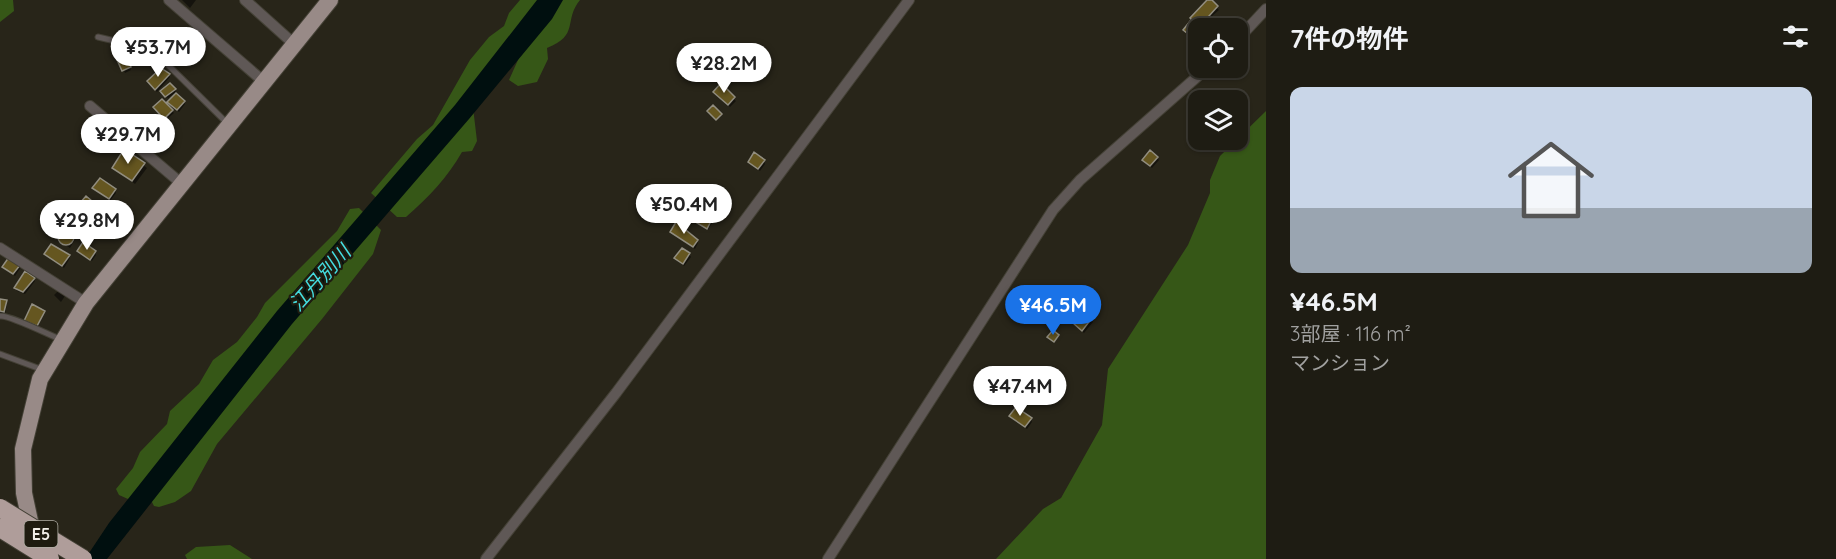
<!DOCTYPE html>
<html lang="ja">
<meta charset="utf-8">
<style>
:root{--surface:#1e1c13;--page:#2b2921;--text:#f1f3f6;--muted:#a1a1a0;--line:#3c3a33;--accent:#1a73e8}
body{margin:0;font-family:Quicksand,"Noto Sans JP",sans-serif;background:var(--page);color:var(--text);height:100vh;display:flex;flex-direction:column;font-size:22px;white-space:nowrap}
*{box-sizing:border-box;margin:0}
p{font-size:20px;color:var(--muted)}
.icon{flex:none;width:33px;height:33px;fill:none;stroke:currentColor;stroke-width:2;stroke-linecap:round;stroke-linejoin:round}
.map{position:relative;flex:1;overflow:hidden}
.details{display:flex;flex-direction:column;background:var(--surface);width:570px}
.details>*{flex:none}
.controls{position:absolute;left:1188px;top:18px;display:grid;gap:12px}
.controls a{display:grid;place-items:center;width:60px;height:60px;border-radius:12px;background:var(--surface);box-shadow:0 2px 4px #0004,0 0 0 2px var(--line);font-size:30px}
.price{position:absolute;translate:-50% -51px;padding:0 14px;border-radius:21px;background:#fff;color:#222;font-size:20px;line-height:39px;filter:drop-shadow(0 2px 3px #0008)}
.price::after{content:'';position:absolute;left:50%;top:36px;width:18px;height:14px;margin-left:-9px;background:inherit;clip-path:polygon(0 0,100% 0,50% 100%)}
.price.current{background:var(--accent);color:#fff}
ul{padding:0;list-style:none}
li{display:grid;align-content:center;gap:12px;height:318px;padding:0 24px}
li span{display:grid;place-items:center;height:186px;border-radius:12px;color:#555}
li>.icon{margin-inline-start:auto}
span .icon{width:108px;height:108px;fill:#fffc;stroke-width:1}
li b{font-size:26px}
h2{display:flex;justify-content:space-between;align-items:center;height:72px;padding:0 24px;font-size:26px}
main{display:flex;flex:1;min-height:0}
.map>svg:first-child{display:block}
</style>
<main>
<div class="map">
<svg width="1266" height="559" viewBox="0 0 1266 559">
<rect width="100%" height="100%" fill="#282519"/>
<path fill="#365717" d="M0,0H13L14,11L0,22Z
M520,0H543L472,99L477,141L472,151L462,152C447,178 429,197 406,217H397L371,193L417,139L433,125L470,60L489,37L504,26L509,13Z
M556,0H580C563,21 580,35 547,48L548,59L537,82L518,86L509,80L522,51Z
M1266,111V559H996L1043,509L1061,498L1102,425L1108,369L1188,245L1210,193V180L1220,156Z
M359,208L381,230L373,254L322,319L217,444L191,491L175,502L159,507L154,506L149,496L128,499L119,495L116,489L133,468L140,452L167,424L170,411L199,384L213,360L237,342L257,317L265,303L337,231L350,209Z
M230,545L252,559H187L185,555L196,547Z"/>
<path fill="#000f0f" d="M537,0H563L552,19L469,119L292,324L107,559H85L109,523L277,311L455,105Z"/>
<path fill="#0007" d="M182,0H196L190,8Z
M1209,0L1219,10L1198,28V42L1185,30Z
M121,53L131,70L125,73L117,55Z
M169,75L170,77L157,92L150,84Z
M721,86L736,101L730,107L716,94Z
M175,90L176,92L168,98L163,94Z
M184,102L185,104L179,112L170,104Z
M156,110L172,111L174,113L166,120Z
M125,151L147,168L135,184L114,168Z
M1157,158L1159,160L1152,168L1146,162Z
M764,161L765,164L760,171L750,162Z
M94,189L115,190L116,193L110,201Z
M86,198L99,210L88,222L78,213Z
M106,214H126L127,216L120,226Z
M712,218L713,221L708,230L698,223Z
M65,230L76,238L70,248L61,242L58,236Z
M672,232L697,241L698,243L695,249Z
M79,251L95,252L96,255L92,261Z
M46,254L69,256L70,258L64,268Z
M689,254L691,257L684,266L676,258Z
M10,259L21,267L15,276L4,267Z
M33,279L35,281L25,294L17,291L16,288Z
M59,290L65,296L61,302L54,295Z
M1058,294L1080,317L1083,313L1091,319L1093,322L1084,333L1065,316Z
M1041,295L1050,304L1040,314L1033,307Z
M0,300L7,304L5,314L0,313Z
M1013,418L1031,419L1032,422L1027,429Z"/>
<path fill="#655620" stroke="#928e80" stroke-width="1.5" d="M1207,0H1212L1218,6L1200,26L1190,18Z
M1191,20L1202,28H1198L1197,41L1183,30Z
M122,51L131,67L122,71L115,55Z
M161,68L170,74L155,90L147,81Z
M170,83L176,89L165,97L160,91Z
M721,83L735,97L728,105L713,92Z
M176,93L185,101L177,110L167,102Z
M162,99L173,110L164,119L153,107Z
M713,105L722,114L716,120L707,111Z
M124,149L145,163L132,181L112,168Z
M1150,150L1158,157L1150,166L1142,160Z
M754,152L765,160L758,169L748,162Z
M100,178L116,189L109,199L92,188Z
M86,196L98,206L86,221L74,210Z
M113,203L127,213L118,224L105,214Z
M703,212L713,217L707,229L697,223Z
M676,222L698,240L693,247L670,232Z
M58 237a8 8 0 1 1 16 0a8 8 0 1 1-16 0Z
M83,242L96,251L90,260L77,251Z
M51,244L70,255L62,266L44,254Z
M682,248L690,253L683,264L674,258Z
M9,257L21,264L13,274L2,267Z
M25,271L35,278L23,292L14,288Z
M1058,292L1080,314L1071,323L1054,302L1053,298Z
M1041,293L1049,300L1038,312L1030,305Z
M0,299L7,300L4,312L0,311Z
M32,304L45,311L37,326L24,321Z
M1083,311L1092,318L1082,331L1073,323Z
M1053,330L1059,335L1054,342L1047,337Z
M1016,407L1032,418L1025,427L1009,416Z"/>
<g fill="none" stroke-linecap="round" stroke-linejoin="round">
<defs>
<path id="service" d="M98,37L115,41L167,64L228,124
M0,316C10,315 49,335 62,340
M0,354L43,370"/>
<path id="minor" d="M169,0L263,81
M245,0L294,44
M1238,39L1266,9
M90,106L182,184
M0,248L86,303
M486,559L616,393L909,0
M828,559L1053,210L1080,180L1207,68"/>
<path id="primary" d="M33,535L24,493L23,449L40,379L86,303L330,0"/>
</defs>
<use href="#service" stroke="#444136" stroke-width="7"/>
<use href="#minor" stroke="#444136" stroke-width="12"/>
<use href="#primary" stroke="#444136" stroke-width="18"/>
<use href="#service" stroke="#5f5856" stroke-width="5"/>
<use href="#minor" stroke="#5f5856" stroke-width="10"/>
<use href="#primary" stroke="#988a87" stroke-width="16"/>
<defs>
<path id="motorway-bridge" d="M0,508L83,559
M0,528L50,559"/>
</defs>
<use href="#motorway-bridge" stroke="#444136" stroke-width="20" stroke-linecap="butt"/>
<use href="#motorway-bridge" stroke="#af9d9a" stroke-width="18"/>
</g>
<g text-anchor="middle" stroke-width="4.5" stroke-linejoin="round" paint-order="stroke">
<rect fill="#1f1c10" stroke="#b3b0a7" stroke-width="1.5" x="24.5" y="521" width="33" height="26" rx="4.5"/>
<g font-size="16" font-weight="bold" fill="#f2efe8">
<text x="41" y="540">E5</text>
</g>
<g font-size="20" font-style="italic" fill="#45dde0" stroke="#1f1c10">
<text transform="translate(320 278) rotate(-48)" y="7">江丹別川</text>
</g>
</g>
</svg>
<div class="controls">
<a><svg class="icon" aria-label="locate" viewBox="0 0 24 24"><circle cx="12" cy="12" r="6"/><path d="M12 2v4M12 18v4M2 12h4M18 12h4"/></svg></a>
<a><svg class="icon" aria-label="layers" viewBox="0 0 24 24"><path d="M12 4l9 5-9 5-9-5zM3 14l9 5 9-5"/></svg></a>
</div>
<b class="price" style="left:158px;top:78px">¥53.7M</b>
<b class="price" style="left:724px;top:94px">¥28.2M</b>
<b class="price" style="left:128px;top:165px">¥29.7M</b>
<b class="price" style="left:684px;top:235px">¥50.4M</b>
<b class="price" style="left:87px;top:251px">¥29.8M</b>
<b class="price current" style="left:1053px;top:336px">¥46.5M</b>
<b class="price" style="left:1020px;top:417px">¥47.4M</b>
</div>
<section class="details">
<h2>7件の物件<svg class="icon" aria-label="filters" viewBox="0 0 24 24"><path d="M4 7h16M4 17h16"/><circle cx="9" cy="7" r="2"/><circle cx="15" cy="17" r="2"/></svg></h2>
<ul>
<li><span style="background:linear-gradient(#c9d6e8 65%,#9aa5b1 0)"><svg class="icon" aria-label="home" viewBox="0 0 24 24"><path d="M3 11l9-7 9 7M6 9v11h12V9"/></svg></span><div><b>¥46.5M</b><p>3部屋 · 116 m²</p><p>マンション</p></div></li>
</ul>
</section>
</main>
